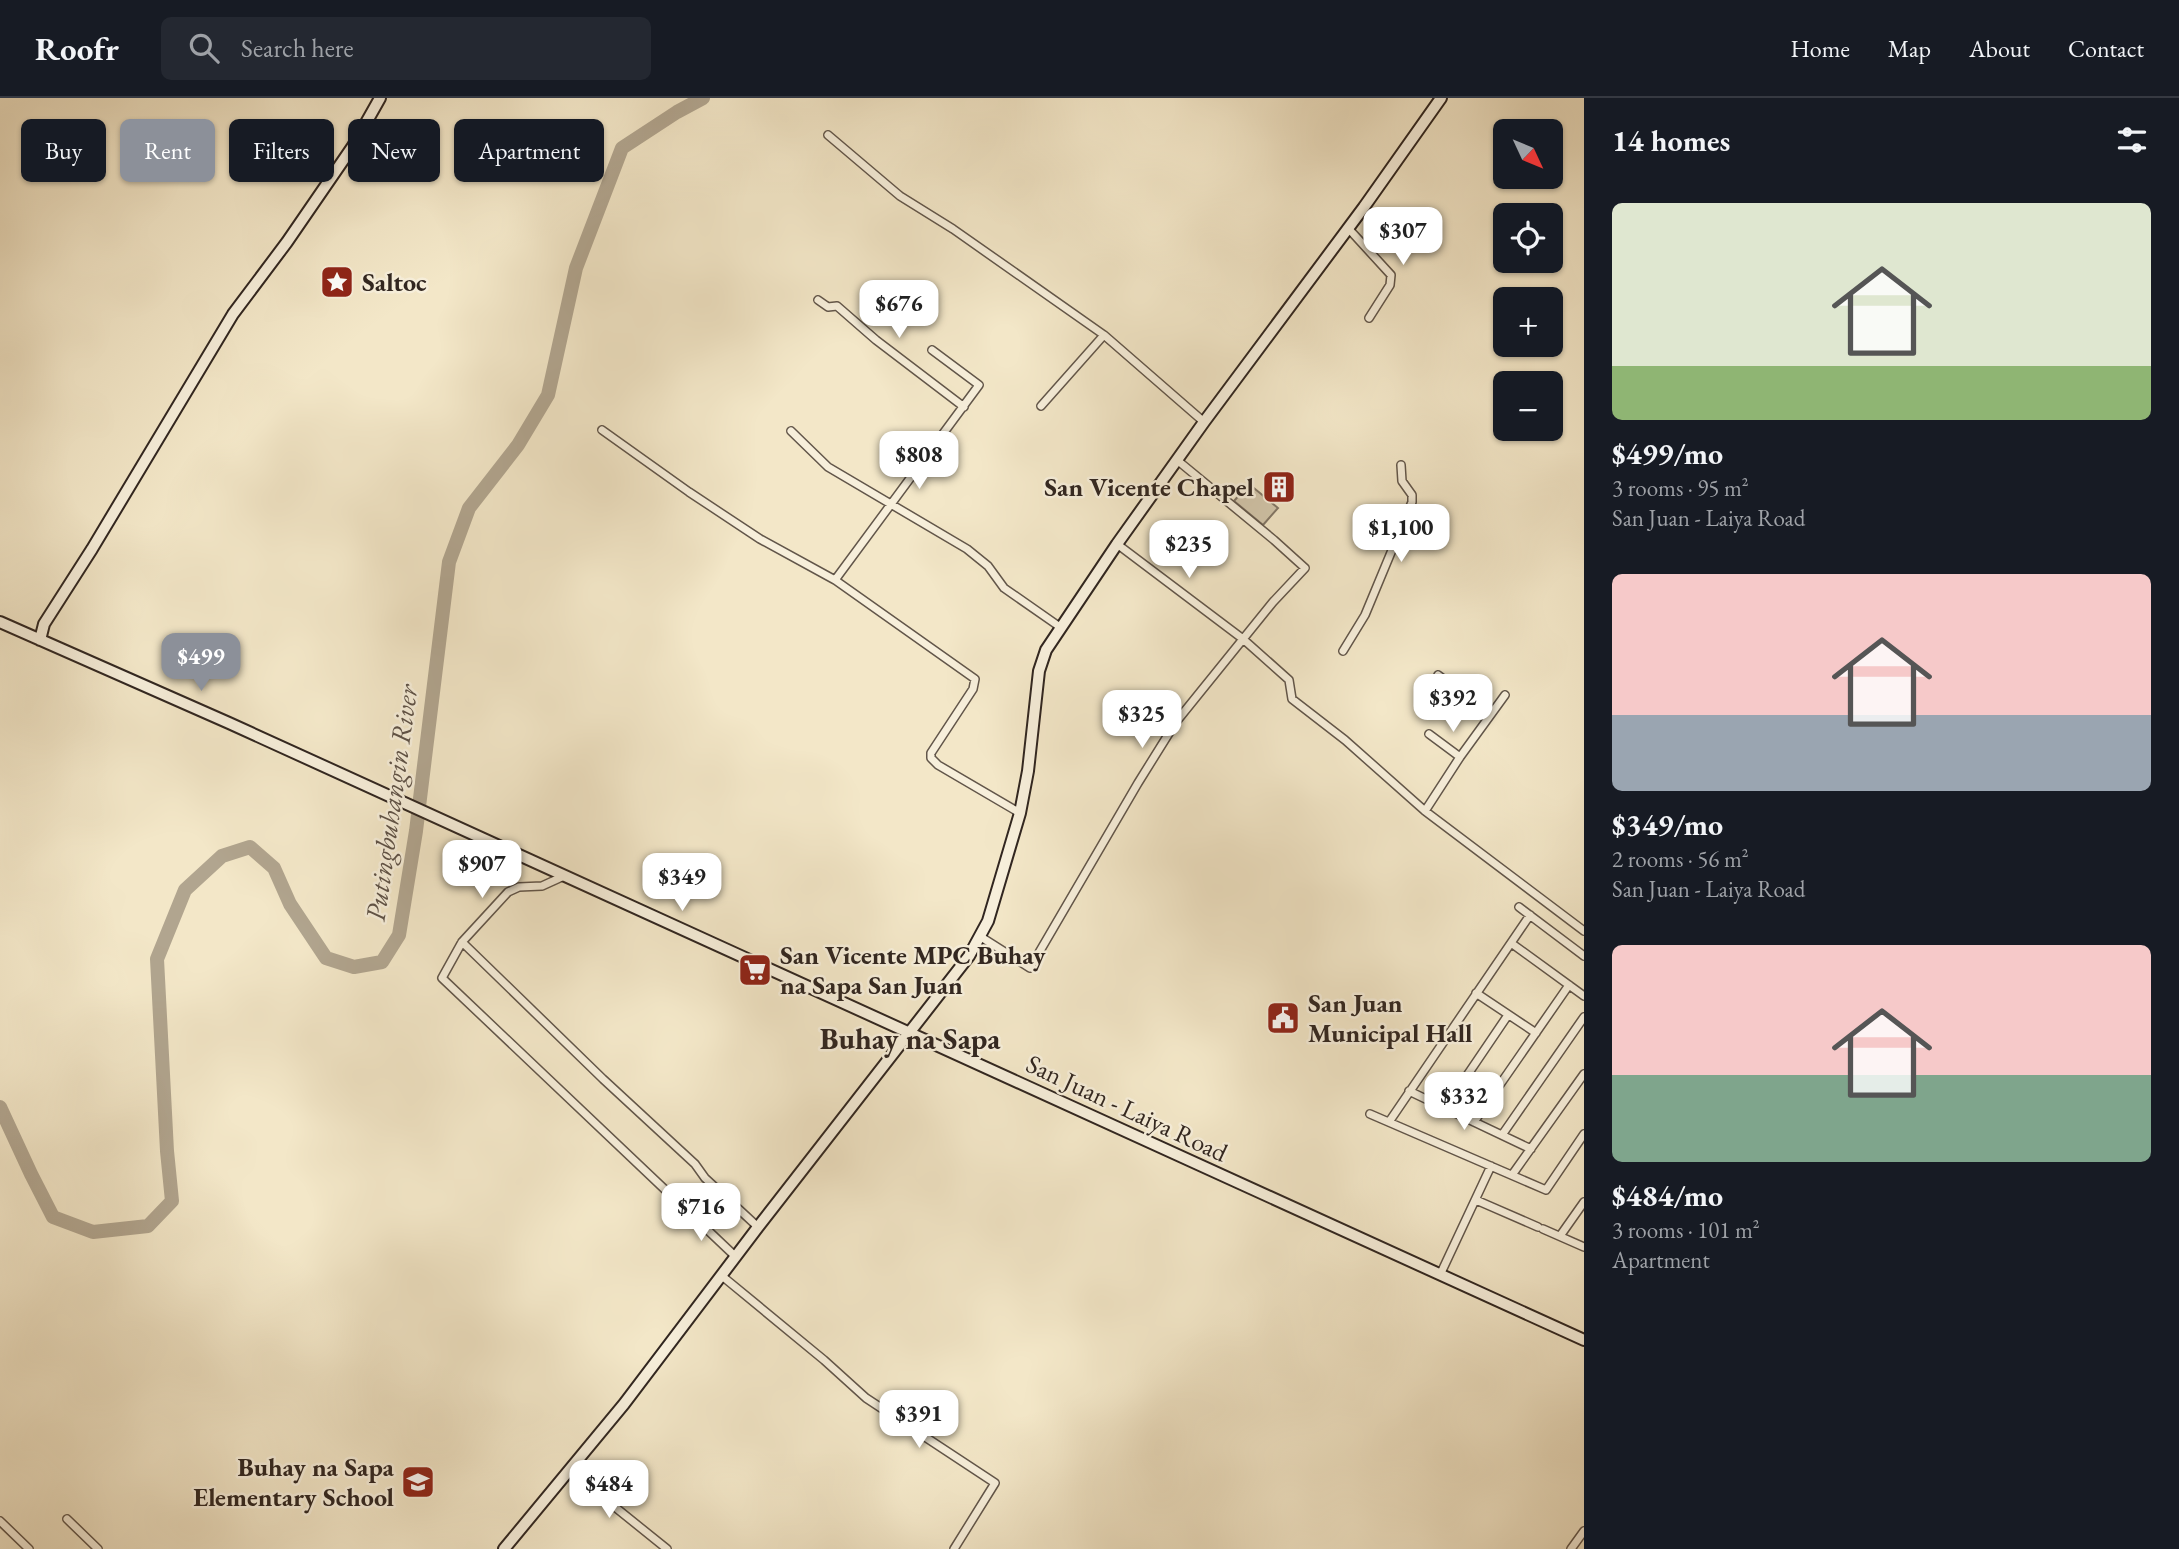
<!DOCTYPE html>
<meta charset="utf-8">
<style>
:root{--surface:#171b24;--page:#242831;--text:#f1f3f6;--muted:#9ea1a6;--line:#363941;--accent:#8c9099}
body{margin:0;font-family:"EB Garamond",serif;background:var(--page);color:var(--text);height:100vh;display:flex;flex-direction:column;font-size:26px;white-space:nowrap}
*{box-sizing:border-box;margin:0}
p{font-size:23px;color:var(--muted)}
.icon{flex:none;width:38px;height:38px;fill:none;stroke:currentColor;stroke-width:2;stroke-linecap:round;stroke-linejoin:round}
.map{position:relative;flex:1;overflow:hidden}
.side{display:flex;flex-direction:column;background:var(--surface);width:595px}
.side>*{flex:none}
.banner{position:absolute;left:21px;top:21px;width:665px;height:63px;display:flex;gap:14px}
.needle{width:46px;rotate:134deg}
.tools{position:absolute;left:1493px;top:21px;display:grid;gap:14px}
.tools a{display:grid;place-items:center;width:70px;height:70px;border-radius:10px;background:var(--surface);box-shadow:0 2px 5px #0004;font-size:35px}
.price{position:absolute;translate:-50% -60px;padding:0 16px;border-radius:14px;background:#fff;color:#222;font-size:23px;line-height:46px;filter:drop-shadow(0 2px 4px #0008)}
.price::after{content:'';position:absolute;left:50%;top:42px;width:21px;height:16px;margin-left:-10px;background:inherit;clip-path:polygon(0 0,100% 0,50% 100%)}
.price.active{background:var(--accent);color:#fff}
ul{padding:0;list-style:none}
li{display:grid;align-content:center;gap:14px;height:371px;padding:0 28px}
li span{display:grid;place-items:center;height:217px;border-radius:10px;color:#555}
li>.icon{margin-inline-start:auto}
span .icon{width:126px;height:126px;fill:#fffc;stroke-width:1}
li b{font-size:30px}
h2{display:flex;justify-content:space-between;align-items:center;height:84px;padding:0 28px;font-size:30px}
.pill{padding:0 24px;border-radius:10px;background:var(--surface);box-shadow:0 2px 5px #0004;font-size:24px;line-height:63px}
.pill.active{background:var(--accent);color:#fff}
header{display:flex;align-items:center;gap:42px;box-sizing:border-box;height:98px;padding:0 35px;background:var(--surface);border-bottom:2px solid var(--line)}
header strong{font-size:33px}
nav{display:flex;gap:38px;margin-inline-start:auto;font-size:24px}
.search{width:490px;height:63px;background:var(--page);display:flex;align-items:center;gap:18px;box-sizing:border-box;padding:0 24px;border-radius:10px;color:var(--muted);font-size:26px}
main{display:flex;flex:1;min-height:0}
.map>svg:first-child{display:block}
</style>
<header>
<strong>Roofr</strong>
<div class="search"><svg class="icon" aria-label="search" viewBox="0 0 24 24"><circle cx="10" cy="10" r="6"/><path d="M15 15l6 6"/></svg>Search here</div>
<nav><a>Home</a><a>Map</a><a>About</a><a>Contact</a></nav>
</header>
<main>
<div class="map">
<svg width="1584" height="1451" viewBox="0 0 1584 1451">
<rect width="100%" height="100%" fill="#f3e7c8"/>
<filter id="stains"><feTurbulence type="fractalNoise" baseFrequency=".00286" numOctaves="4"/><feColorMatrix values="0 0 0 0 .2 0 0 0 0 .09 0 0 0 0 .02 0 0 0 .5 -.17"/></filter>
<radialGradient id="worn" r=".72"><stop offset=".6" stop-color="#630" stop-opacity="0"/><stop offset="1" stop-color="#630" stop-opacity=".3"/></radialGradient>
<path fill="#d2c6ab" stroke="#827666" stroke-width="2" d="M1249,386L1278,410L1263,427L1234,403Z"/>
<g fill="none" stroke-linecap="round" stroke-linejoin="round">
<path stroke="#b1a58f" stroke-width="14" d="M0,1009L31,1076L53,1119L93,1134L148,1128L172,1103L167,1053L157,861L185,792L222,758L250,749L274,770L290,806L326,860L354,869L382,864L399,837L416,733L449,464L469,410L518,347L548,297L576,170L622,50L677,14L703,0"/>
<defs>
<path id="street" d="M828,37L900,98L953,131L1104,237L1204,324
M1348,130L1391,177L1390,187L1369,220
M818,202L828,209L837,208L876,242L964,309
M1041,308L1104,237
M602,332L689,394L760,441L835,482L975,581L973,591L931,655V660L938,667L1020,715
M791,333L828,369L967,451L988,468L1004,490L1060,529
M1117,446L1243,541L1289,582L1292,601L1345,642L1425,713L1584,833
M835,482L979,287L932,252
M1343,553L1365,517L1412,404V397L1402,383L1401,367
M1438,577L1490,616
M1429,636L1460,659
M1425,713L1460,659L1505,597
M564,778L542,788L519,789L508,794L462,844L442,880L736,1159
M1519,809L1584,858
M981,839L1030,870L1138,685L1176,624L1273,504L1305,470L1274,442L1177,362
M462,844L603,981L695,1066L705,1080L758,1129
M1511,845L1584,898
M1476,895L1536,935
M1409,993L1531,1051
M1445,1010L1508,917
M1370,1016L1546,1092L1584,1036
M1389,1024L1530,817
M1474,1024L1569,887
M1502,1037L1584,919
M1512,1077L1584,976
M1476,1102L1538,1129
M1543,1131L1584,1149
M1560,1138L1584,1104
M1440,1177L1491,1068
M722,1178L824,1262L866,1300L995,1385L954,1451
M569,1372L667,1451
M67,1421L98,1451
M0,1423L29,1451
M1571,1451L1584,1433"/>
<path id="secondary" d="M0,524L229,625L1584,1242
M40,542L44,526L92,451L233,216L287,144L353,48L380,0
M504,1451L624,1306L758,1129L969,858L988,823L1020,715L1028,673L1039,573L1046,552L1117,446L1204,324L1364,109L1441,0"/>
</defs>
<use href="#street" stroke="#62564a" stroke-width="10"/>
<use href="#secondary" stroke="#312620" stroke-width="14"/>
<use href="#street" stroke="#f7efdb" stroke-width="7"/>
<use href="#secondary" stroke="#f7efdb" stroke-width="10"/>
</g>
<defs>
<symbol id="sight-square" viewBox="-11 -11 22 22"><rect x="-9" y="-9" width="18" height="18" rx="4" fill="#8f2418" stroke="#f7efdb"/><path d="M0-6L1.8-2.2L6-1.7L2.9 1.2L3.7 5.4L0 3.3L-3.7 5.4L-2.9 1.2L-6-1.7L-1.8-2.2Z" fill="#fff"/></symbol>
<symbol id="building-square" viewBox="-11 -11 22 22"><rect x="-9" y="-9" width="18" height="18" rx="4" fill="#8f2418" stroke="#f7efdb"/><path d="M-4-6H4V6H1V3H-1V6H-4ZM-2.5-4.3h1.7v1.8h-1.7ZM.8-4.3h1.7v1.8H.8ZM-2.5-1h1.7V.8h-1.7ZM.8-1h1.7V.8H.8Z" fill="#fff"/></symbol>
<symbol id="supermarket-square" viewBox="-11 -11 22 22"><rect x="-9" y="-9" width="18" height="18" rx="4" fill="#8f2418" stroke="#f7efdb"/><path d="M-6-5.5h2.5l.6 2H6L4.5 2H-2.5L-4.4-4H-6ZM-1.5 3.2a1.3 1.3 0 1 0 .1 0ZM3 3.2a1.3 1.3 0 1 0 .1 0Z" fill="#fff"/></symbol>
<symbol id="civic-square" viewBox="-11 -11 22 22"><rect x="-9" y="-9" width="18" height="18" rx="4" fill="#8f2418" stroke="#f7efdb"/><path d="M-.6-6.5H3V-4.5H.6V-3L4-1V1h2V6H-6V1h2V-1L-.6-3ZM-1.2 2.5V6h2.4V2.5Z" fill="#fff"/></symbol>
<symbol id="school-square" viewBox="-11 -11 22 22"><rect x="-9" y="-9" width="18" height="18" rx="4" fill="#8f2418" stroke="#f7efdb"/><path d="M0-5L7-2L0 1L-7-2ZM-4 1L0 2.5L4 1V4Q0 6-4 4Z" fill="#fff"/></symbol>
</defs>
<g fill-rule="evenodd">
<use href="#sight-square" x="318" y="165" width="38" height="38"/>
<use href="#building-square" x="1260" y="370" width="38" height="38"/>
<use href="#supermarket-square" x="736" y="853" width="38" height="38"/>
<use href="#civic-square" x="1264" y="901" width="38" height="38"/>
<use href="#school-square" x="399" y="1365" width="38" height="38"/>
</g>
<g text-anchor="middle" stroke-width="5" stroke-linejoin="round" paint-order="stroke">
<g font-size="26" font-weight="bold" fill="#312620" stroke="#f7efdb" text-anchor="start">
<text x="362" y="193">Saltoc</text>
<text x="1254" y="398" text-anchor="end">San Vicente Chapel</text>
<text x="780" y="866">San Vicente MPC Buhay<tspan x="780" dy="30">na Sapa San Juan</tspan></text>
<text x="1308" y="914">San Juan<tspan x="1308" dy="30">Municipal Hall</tspan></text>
<text x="394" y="1378" text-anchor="end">Buhay na Sapa<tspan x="394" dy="30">Elementary School</tspan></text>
</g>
<g font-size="26" fill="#312620" stroke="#f7efdb">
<text transform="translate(1127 1010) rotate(25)" y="9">San Juan - Laiya Road</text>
</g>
<g font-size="28" font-style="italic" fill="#5e5247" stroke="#f7efdb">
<text transform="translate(391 705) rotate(-82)" y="10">Putingbuhangin River</text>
</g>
<g font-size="30" font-weight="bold" fill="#312620" stroke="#f7efdb">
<text x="910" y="951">Buhay na Sapa</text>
</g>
</g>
<rect width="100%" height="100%" filter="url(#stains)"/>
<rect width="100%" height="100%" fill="url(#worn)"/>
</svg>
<div class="tools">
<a><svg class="needle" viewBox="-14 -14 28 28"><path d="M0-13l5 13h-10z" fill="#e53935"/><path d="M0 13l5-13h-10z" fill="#9ea1a6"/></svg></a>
<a><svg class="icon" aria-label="locate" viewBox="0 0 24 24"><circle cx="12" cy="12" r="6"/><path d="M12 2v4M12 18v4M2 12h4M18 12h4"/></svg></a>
<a>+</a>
<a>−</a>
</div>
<b class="price" style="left:1403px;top:169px">$307</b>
<b class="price" style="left:899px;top:242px">$676</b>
<b class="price" style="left:919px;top:393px">$808</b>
<b class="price" style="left:1401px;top:466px">$1,100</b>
<b class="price" style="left:1189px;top:482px">$235</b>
<b class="price active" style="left:201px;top:595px">$499</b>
<b class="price" style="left:1453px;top:636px">$392</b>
<b class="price" style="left:1142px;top:652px">$325</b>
<b class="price" style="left:482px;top:802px">$907</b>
<b class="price" style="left:682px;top:815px">$349</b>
<b class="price" style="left:1464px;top:1034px">$332</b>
<b class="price" style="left:701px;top:1145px">$716</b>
<b class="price" style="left:919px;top:1352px">$391</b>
<b class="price" style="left:609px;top:1422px">$484</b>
<div class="banner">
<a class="pill">Buy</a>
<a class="pill active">Rent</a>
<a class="pill">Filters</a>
<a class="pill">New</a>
<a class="pill">Apartment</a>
</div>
</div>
<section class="side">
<h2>14 homes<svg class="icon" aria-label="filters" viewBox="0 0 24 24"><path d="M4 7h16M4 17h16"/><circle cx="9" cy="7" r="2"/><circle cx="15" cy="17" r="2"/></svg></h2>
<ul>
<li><span style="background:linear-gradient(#dfe7d0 75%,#8fb573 0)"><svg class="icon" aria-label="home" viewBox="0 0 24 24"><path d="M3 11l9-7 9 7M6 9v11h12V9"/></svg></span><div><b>$499/mo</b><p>3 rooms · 95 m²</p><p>San Juan - Laiya Road</p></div></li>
<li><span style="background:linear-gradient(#f6c9c9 65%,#9aa5b1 0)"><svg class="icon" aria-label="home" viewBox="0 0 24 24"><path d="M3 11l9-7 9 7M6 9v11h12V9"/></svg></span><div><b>$349/mo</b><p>2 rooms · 56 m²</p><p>San Juan - Laiya Road</p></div></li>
<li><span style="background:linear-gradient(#f6c9c9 60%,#7fa58c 0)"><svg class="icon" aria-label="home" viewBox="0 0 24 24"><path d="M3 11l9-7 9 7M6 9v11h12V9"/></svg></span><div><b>$484/mo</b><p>3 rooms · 101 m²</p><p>Apartment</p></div></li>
</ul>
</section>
</main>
